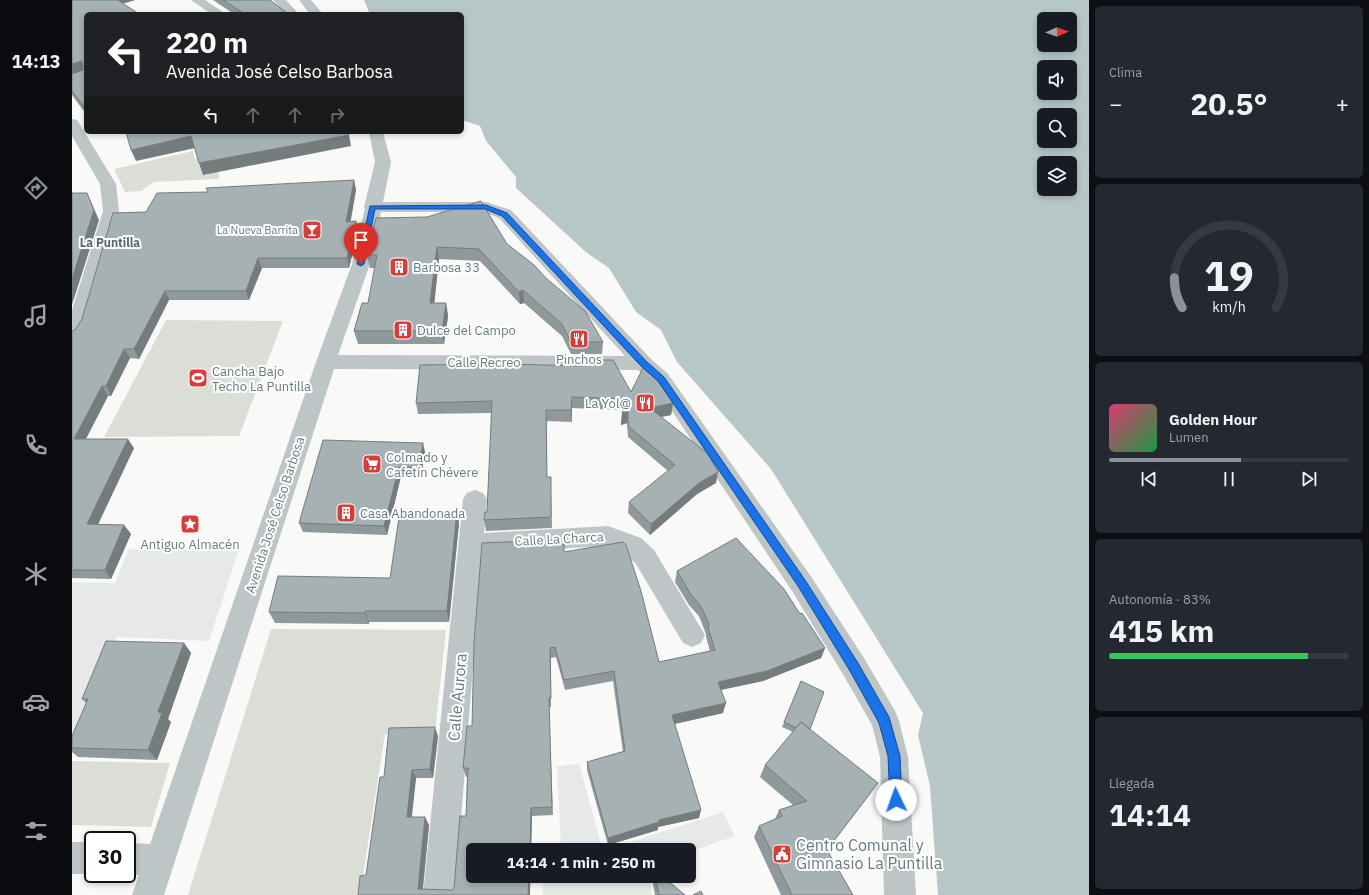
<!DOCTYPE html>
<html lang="es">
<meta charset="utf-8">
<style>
:root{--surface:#171b24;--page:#242831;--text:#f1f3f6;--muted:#9ea1a6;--line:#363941;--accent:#8c9099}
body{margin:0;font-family:"IBM Plex Sans",sans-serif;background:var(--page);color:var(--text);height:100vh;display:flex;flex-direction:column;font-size:15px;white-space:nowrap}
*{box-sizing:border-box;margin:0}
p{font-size:13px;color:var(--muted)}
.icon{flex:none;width:22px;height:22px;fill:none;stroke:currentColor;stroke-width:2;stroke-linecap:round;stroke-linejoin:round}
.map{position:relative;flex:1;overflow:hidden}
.details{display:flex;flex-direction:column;gap:6px;padding:6px;background:#0d0f14;width:280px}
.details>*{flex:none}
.hud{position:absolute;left:12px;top:12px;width:380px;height:122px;border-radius:6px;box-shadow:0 2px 6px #0003;background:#202124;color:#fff;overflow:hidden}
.needle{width:26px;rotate:88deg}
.tools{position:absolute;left:965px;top:12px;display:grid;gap:8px}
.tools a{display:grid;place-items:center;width:40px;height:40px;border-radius:6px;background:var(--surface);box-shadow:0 2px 6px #0003;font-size:20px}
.speed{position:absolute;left:12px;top:831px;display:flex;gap:8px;font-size:20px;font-weight:700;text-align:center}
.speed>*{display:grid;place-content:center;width:52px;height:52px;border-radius:50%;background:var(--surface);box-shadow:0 2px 6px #0003;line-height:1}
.speed .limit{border:2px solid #111;border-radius:6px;background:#fff;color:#111}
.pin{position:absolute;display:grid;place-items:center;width:34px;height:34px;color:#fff;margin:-41px -17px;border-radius:50% 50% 50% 0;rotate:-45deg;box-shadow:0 0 4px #0007}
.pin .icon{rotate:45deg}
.me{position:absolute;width:44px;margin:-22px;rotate:357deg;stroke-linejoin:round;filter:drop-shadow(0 0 3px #0008)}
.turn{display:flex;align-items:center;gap:14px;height:84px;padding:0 16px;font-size:18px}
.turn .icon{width:52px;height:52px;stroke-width:2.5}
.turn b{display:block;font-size:28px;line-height:34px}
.lanes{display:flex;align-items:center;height:38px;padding:0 16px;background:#0003;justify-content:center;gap:20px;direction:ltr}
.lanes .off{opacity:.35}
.big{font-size:30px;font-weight:700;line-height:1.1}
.details .widget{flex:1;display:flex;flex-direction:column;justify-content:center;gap:6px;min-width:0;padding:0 14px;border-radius:6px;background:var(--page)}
.details .dial{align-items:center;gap:0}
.dial svg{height:104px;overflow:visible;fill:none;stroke:var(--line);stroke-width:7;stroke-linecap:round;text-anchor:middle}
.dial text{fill:var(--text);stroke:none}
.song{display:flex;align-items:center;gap:12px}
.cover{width:48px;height:48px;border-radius:6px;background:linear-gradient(135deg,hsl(340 70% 55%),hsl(140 70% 35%))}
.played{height:4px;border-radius:2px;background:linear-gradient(90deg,var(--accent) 55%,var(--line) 55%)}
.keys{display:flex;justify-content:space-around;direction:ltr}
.heat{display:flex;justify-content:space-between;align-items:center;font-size:22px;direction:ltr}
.charge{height:6px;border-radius:3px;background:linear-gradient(90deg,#34c759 83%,var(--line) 0)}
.trip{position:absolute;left:394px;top:843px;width:230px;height:40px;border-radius:6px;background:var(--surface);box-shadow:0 2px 6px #0003;font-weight:700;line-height:40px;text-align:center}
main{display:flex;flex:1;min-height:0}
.dock{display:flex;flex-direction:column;width:72px;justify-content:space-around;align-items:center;background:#090b0e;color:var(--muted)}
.dock .icon{width:28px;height:28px}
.dock .on{color:var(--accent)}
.dock b{font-size:18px;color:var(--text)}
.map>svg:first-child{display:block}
</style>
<main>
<nav class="dock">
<b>14:13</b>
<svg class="icon on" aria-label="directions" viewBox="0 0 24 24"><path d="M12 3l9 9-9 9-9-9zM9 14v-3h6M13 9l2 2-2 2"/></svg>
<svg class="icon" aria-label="music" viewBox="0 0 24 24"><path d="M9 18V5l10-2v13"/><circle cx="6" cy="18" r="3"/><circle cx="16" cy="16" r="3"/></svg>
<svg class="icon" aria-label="phone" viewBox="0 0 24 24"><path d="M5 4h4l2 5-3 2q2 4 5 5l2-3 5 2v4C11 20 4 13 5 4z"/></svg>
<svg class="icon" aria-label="climate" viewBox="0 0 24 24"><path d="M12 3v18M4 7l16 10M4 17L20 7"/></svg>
<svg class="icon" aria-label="car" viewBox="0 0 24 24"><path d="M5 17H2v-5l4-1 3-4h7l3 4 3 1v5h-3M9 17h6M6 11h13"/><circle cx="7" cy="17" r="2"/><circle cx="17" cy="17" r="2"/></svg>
<svg class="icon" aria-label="filters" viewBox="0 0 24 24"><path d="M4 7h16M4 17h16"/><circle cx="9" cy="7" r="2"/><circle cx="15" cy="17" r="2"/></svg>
</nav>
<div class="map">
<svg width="1017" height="895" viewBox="0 0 1017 895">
<rect width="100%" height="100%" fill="#f9f9f8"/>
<path fill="#e7e9e8" d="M 168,546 L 137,641 L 45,637 L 0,745 L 0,582 L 43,583 L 57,549 Z
M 507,764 L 531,850 L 489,850 L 485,766 Z
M 651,812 L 663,836 L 617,852 L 617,850 L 534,850 Z
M 470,876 L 582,876 L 578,882 L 580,895 L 471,895 Z"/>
<path fill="#dbded7" d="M 121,151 L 123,159 L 140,156 L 147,175 L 147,179 L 82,182 L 69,191 L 53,192 L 42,169 Z
M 94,320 L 211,321 L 167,436 L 32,437 Z
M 199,629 L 374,630 L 363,732 L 313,734 L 288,895 L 116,895 Z
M 0,761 L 98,763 L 79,827 L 0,825 Z"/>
<path fill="#b7c6c7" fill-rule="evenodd" d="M 292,0 L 1017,0 L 1017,895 L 866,895 L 858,786 L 846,735 L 851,713 L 699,469 L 605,362 L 589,330 L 564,312 L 537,268 L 515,253 L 444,188 L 444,177 L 414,141 L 408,126 L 390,120 L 390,14 L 298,14 ZM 972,19 L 998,19 L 998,45 L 972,45 ZM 972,67 L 998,67 L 998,93 L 972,93 ZM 972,115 L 998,115 L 998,141 L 972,141 ZM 972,163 L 998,163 L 998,189 L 972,189 Z"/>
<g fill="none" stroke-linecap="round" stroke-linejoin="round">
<path fill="#bec5c6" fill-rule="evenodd" d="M 119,0 L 133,0 L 154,14 L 139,14 Z
M 201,0 L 214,0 L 227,14 L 214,14 Z
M 227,0 L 239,0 L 251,14 L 238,14 Z
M 0,119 L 5,120 L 7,123 L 44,184 L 47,211 L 14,328 L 7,339 L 0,341 L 0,310 L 31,211 L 28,184 L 0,136 Z
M 297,132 L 311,132 L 319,162 L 311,202 L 414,202 L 439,210 L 578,358 L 596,374 L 738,575 L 792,658 L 823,711 L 827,721 L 836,757 L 844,895 L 812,895 L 808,757 L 800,725 L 772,676 L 720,591 L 582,384 L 566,370 L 262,369 L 92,895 L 60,895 L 67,875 L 54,874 L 55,874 L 55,843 L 78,844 L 244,362 L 280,264 L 293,208 L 292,207 L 303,162 ZM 309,212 L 412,212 L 427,218 L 553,356 L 266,355 L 298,264 Z
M 403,490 L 411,493 L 415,499 L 412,533 L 536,526 L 569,538 L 582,550 L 633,635 L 629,643 L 620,647 L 611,643 L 564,564 L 551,552 L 535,546 L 410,553 L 383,895 L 351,895 L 391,499 L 395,493 Z
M 0,842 L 21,842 L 21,874 L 0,874 Z"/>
</g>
<path fill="#8f989b" d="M 0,0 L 63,0 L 14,14 L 14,114 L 0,95 Z
M 141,0 L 198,0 L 216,14 L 162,14 Z
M 282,180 L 284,190 L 278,221 L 284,221 L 286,231 L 277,268 L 190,268 L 177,300 L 97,300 L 67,359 L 58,358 L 39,396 L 36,396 L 14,439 L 62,448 L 26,524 L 52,525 L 59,534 L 39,579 L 0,578 L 0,331 L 3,330 L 10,319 L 74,212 L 136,192 Z
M 304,218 L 435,244 L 531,342 L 530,354 L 499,354 L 490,336 L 452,303 L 448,304 L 408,261 L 367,259 L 362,303 L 374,303 L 376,316 L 372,344 L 286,344 L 282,331 L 296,303 L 303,268 L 298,268 L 295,255 Z
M 508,360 L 559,392 L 601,403 L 599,415 L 589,417 L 644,483 L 625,494 L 578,535 L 556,513 L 557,502 L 596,471 L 556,437 L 555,423 L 549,425 L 550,413 L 551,410 L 500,408 L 500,422 L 475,421 L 475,477 L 479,488 L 480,528 L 414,531 L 412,520 L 415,512 L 420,413 L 346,414 L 344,403 L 508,366 Z
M 353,452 L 349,476 L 329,476 L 315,535 L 231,532 L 227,523 Z
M 385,511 L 387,523 L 377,622 L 297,622 L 297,624 L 203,623 L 197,612 L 318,578 Z
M 480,545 L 492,552 L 587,662 L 638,651 L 634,637 L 634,634 L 627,616 L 617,605 L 603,582 L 605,571 L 728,614 L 753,648 L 749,658 L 691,681 L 649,690 L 651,713 L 602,724 L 627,818 L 586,827 L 586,830 L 536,845 L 515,770 L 515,762 L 551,752 L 541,681 L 493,690 L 484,657 L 479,658 L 479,707 L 477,707 L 481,815 L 460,816 L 458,895 L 286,895 L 294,875 L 312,777 L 366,736 L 361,778 L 344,778 L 339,817 L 357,825 L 351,889 L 380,890 L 382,888 L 394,816 L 395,777 L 394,777 L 391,768 L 400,726 Z
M 112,643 L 119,653 L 96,719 L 99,722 L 85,760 L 6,757 L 0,752 L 0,736 L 14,703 L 10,699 Z
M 729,681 L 738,729 L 798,794 L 755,850 L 781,895 L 709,895 L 682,837 L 687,826 L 703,819 L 707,810 L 721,805 L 688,777 L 693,765 L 721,732 L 710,727 Z
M 580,876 L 590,876 L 613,895 L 583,895 L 580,879 Z"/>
<path fill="#747c7e" d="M 41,0 L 63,0 L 43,6 Z
M 10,61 L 14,70 L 0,76 L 0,64 Z
M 277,135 L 279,146 L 131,175 L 127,163 Z
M 119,136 L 123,148 L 64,161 L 59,150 Z
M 282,180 L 284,190 L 277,231 L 274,222 Z
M 15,193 L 27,220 L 0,305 L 0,279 Z
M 284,221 L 286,231 L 277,268 L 275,258 Z
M 365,247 L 367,259 L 361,316 L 358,303 Z
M 186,258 L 190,268 L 177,300 L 174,291 Z
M 451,290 L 452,303 L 448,304 L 447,292 Z
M 93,291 L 97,300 L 67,359 L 62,349 Z
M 374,303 L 376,316 L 372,344 L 370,331 Z
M 52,349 L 58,358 L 39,396 L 34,386 Z
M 30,386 L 36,396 L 9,448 L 2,439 Z
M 500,397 L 500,422 L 499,410 Z
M 601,403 L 599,415 L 577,419 L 578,408 Z
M 556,412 L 555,423 L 549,425 L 550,413 Z
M 56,439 L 62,448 L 22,533 L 15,524 Z
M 351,443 L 353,452 L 349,476 L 347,467 Z
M 327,467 L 329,476 L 315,535 L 312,526 Z
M 646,472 L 644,483 L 625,494 L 578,535 L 579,524 L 627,483 Z
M 385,511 L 387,523 L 377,622 L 375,611 Z
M 52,525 L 59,534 L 39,579 L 33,570 Z
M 293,611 L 297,622 L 297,624 L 293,613 Z
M 112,643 L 119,653 L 96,719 L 99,722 L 85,760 L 76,750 L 86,712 Z
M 478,648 L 479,658 L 479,707 L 479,698 Z
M 753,648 L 749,658 L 691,681 L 643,691 L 646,682 Z
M 654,703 L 651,713 L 598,725 L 600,715 Z
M 363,727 L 366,736 L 361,778 L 358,769 Z
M 340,770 L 344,778 L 339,825 L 335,817 Z
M 459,808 L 460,816 L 459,850 L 458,850 Z
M 629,810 L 627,818 L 586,827 L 586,830 L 536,845 L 536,838 L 587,820 Z
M 353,817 L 357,825 L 350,895 L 346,889 Z
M 457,876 L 458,876 L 458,895 L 456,895 Z"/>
<path fill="#a6b1b4" stroke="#747c7e" d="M 0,0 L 46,0 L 67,14 L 14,14 L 14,109 L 0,91 L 0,74 L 11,70 L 10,61 L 0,64 Z
M 151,0 L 198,0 L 216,14 L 173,14 Z
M 54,132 L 275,132 L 277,135 L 127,163 L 119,136 L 59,150 Z
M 282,180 L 274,222 L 284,221 L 275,258 L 186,258 L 174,291 L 93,291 L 62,349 L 52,349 L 34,386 L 30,386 L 2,439 L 56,439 L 15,524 L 52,525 L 33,570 L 0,570 L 0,331 L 3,330 L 10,319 L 41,213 L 74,212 L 85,193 L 136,192 L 134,188 Z
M 0,193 L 15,193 L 22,210 L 0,279 Z
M 409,201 L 435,244 L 461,264 L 475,279 L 513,311 L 531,342 L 499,342 L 490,324 L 451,290 L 447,292 L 407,249 L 365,247 L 358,303 L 374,303 L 370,331 L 282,331 L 290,303 L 296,303 L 305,255 L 295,255 L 304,218 L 355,217 Z
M 508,360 L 541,360 L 559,392 L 571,368 L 586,381 L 601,403 L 578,408 L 636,454 L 646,472 L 627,483 L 579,524 L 557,502 L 603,465 L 556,426 L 556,412 L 550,413 L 556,399 L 500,397 L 499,410 L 474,410 L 475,477 L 479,477 L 479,517 L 412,520 L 413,512 L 415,512 L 420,401 L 344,403 L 348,365 L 435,364 L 511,366 Z
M 251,440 L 351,443 L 347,467 L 327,467 L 312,526 L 227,523 Z
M 328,511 L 385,511 L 375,611 L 293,611 L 293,613 L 197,612 L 206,576 L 318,578 Z
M 664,538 L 712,589 L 728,614 L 730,613 L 753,648 L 695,671 L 646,682 L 654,703 L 600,715 L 629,810 L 587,820 L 587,822 L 536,838 L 515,762 L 553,751 L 542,671 L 492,680 L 483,647 L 478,648 L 479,698 L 477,698 L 480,807 L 459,808 L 458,850 L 401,850 L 401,876 L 457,876 L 456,895 L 286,895 L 288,876 L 294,875 L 308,777 L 312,777 L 317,728 L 363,727 L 358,769 L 340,770 L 335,817 L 353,817 L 346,889 L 380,890 L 382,888 L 388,816 L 394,816 L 396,768 L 391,768 L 395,726 L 400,726 L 402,643 L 410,543 L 480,540 L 480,545 L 492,544 L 492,552 L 551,542 L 554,545 L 569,591 L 587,662 L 643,650 L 636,627 L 637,624 L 629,606 L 619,595 L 605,571 Z
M 34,641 L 112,643 L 86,712 L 90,713 L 76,750 L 0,748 L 0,736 L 16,699 L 10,699 Z
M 729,681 L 752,692 L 738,729 L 729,722 L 724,728 L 712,722 Z
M 729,722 L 806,783 L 755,850 L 781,895 L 720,895 L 687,826 L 710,816 L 707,810 L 735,801 L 693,765 Z
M 583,876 L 590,876 L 613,895 L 587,895 Z
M 629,891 L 631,895 L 621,895 Z"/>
<path fill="#1a73e8" stroke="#114b97" d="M 414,205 L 435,213 L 574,361 L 592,377 L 733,580 L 786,663 L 817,717 L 828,756 L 830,800 L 828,804 L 824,806 L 820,804 L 818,800 L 816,756 L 807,723 L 778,671 L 726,586 L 586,381 L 568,365 L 430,216 L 413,209 L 303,209 L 292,264 L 289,266 L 285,264 L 298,206 Z"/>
<defs>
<symbol id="bar-square" viewBox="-11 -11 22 22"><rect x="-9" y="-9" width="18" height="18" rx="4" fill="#d63e3b" stroke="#fff"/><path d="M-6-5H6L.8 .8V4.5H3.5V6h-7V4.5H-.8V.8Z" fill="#fff"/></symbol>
<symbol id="building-square" viewBox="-11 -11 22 22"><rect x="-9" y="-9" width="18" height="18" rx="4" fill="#d63e3b" stroke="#fff"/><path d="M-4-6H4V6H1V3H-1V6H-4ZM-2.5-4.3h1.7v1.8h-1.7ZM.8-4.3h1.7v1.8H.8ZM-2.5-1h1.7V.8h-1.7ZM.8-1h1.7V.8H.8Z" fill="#fff"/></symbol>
<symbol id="restaurant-square" viewBox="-11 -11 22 22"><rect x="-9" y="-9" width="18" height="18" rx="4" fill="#d63e3b" stroke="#fff"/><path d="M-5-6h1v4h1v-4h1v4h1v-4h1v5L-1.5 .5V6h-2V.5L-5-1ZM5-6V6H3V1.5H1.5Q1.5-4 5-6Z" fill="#fff"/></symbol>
<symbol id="stadium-square" viewBox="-11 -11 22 22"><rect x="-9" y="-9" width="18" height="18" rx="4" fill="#d63e3b" stroke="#fff"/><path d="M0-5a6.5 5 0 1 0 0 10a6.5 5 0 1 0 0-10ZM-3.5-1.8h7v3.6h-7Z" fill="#fff"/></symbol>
<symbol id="supermarket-square" viewBox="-11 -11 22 22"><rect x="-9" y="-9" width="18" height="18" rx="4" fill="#d63e3b" stroke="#fff"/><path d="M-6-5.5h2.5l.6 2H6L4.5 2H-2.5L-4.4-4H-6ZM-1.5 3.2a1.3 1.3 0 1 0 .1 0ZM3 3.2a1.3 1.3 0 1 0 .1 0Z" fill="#fff"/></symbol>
<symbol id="sight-square" viewBox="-11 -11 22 22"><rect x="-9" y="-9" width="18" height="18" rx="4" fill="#d63e3b" stroke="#fff"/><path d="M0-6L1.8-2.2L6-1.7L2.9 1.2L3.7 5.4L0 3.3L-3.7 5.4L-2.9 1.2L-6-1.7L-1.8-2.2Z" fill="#fff"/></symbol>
<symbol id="civic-square" viewBox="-11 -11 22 22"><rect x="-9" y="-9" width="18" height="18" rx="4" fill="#d63e3b" stroke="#fff"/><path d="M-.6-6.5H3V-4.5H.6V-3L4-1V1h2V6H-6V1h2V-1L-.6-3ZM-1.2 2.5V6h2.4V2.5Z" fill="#fff"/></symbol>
</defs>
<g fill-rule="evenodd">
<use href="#bar-square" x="229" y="219" width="22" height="22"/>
<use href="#building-square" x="316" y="256" width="22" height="22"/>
<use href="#building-square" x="320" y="319" width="22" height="22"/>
<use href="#restaurant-square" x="496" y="328" width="22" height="22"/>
<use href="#stadium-square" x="115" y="367" width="22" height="22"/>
<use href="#restaurant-square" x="562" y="392" width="22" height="22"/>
<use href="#supermarket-square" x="289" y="453" width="22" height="22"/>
<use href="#building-square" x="263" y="502" width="22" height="22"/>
<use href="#sight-square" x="107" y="513" width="22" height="22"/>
<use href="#civic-square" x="699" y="843" width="22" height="22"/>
</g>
<g text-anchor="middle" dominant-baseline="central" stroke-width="4" stroke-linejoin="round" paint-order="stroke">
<g font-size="11" fill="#667a80" stroke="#fff" text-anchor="end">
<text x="226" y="230">La Nueva Barrita</text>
</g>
<g font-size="12" font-weight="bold" fill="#58676c" stroke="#fff">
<text x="38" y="242">La Puntilla</text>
</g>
<g font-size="13" fill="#667a80" stroke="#fff" text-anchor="start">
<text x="341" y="267">Barbosa 33</text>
<text x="345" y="330">Dulce del Campo</text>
<text x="507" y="359" text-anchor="middle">Pinchos</text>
<text x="140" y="371">Cancha Bajo<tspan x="140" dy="15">Techo La Puntilla</tspan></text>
<text x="559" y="403" text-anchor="end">La Yol@</text>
<text x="314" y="457">Colmado y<tspan x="314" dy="15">Cafetín Chévere</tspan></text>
<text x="288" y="513">Casa Abandonada</text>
<text x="118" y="544" text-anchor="middle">Antiguo Almacén</text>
</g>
<g font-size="13" fill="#667a80" stroke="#fff">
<text x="412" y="362">Calle Recreo</text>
<text transform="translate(203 515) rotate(-72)">Avenida José Celso Barbosa</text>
<text transform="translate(487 539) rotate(-3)">Calle La Charca</text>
</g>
<g font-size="16" fill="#667a80" stroke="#fff">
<text transform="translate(385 697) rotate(-85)">Calle Aurora</text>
</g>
<g font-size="16" fill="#667a80" stroke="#fff" text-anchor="start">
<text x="724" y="845">Centro Comunal y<tspan x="724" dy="18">Gimnasio La Puntilla</tspan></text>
</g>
</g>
</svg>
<div class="tools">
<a><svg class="needle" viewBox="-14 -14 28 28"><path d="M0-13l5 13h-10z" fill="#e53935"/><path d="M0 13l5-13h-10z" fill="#9ea1a6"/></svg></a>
<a><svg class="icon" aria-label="sound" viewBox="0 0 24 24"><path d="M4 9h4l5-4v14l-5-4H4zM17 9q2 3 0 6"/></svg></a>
<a><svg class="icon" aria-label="search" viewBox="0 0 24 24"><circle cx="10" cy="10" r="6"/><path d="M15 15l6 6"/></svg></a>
<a><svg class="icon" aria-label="layers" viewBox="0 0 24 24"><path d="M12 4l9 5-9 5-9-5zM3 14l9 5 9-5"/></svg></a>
</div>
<div class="speed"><div class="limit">30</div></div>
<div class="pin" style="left:289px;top:264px;background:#d93025"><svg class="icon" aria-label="arrive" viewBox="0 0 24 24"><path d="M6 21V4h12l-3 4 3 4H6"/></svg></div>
<svg class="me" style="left:824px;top:800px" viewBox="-20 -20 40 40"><circle r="19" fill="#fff"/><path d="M0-13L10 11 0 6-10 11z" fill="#1a73e8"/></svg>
<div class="trip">14:14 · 1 min · 250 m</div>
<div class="hud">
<div class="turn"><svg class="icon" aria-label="left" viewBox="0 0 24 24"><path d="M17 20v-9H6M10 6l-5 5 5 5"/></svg><div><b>220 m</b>Avenida José Celso Barbosa</div></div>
<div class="lanes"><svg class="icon" aria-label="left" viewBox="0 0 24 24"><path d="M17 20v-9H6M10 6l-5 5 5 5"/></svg><svg class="icon off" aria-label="ahead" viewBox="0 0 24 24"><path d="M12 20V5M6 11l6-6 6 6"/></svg><svg class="icon off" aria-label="ahead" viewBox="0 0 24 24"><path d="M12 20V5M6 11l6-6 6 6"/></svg><svg class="icon off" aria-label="right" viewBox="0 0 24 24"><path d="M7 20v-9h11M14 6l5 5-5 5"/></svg></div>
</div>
</div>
<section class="details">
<div class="widget"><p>Clima</p>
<div class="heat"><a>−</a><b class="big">20.5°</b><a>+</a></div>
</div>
<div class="widget dial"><svg viewBox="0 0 100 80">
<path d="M14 69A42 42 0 1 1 86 69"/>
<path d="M14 69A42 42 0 0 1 8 46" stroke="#8c9099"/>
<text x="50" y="56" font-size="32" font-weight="700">19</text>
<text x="50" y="72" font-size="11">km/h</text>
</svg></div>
<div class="widget">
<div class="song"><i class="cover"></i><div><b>Golden Hour</b><p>Lumen</p></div></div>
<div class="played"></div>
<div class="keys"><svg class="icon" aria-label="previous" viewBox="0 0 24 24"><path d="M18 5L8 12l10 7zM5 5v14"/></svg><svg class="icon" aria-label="pause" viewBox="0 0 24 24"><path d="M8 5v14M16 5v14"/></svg><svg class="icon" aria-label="next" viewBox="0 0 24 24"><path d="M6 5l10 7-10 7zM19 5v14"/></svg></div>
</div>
<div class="widget"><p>Autonomía · 83%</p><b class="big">415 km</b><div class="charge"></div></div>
<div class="widget"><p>Llegada</p><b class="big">14:14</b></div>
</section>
</main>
